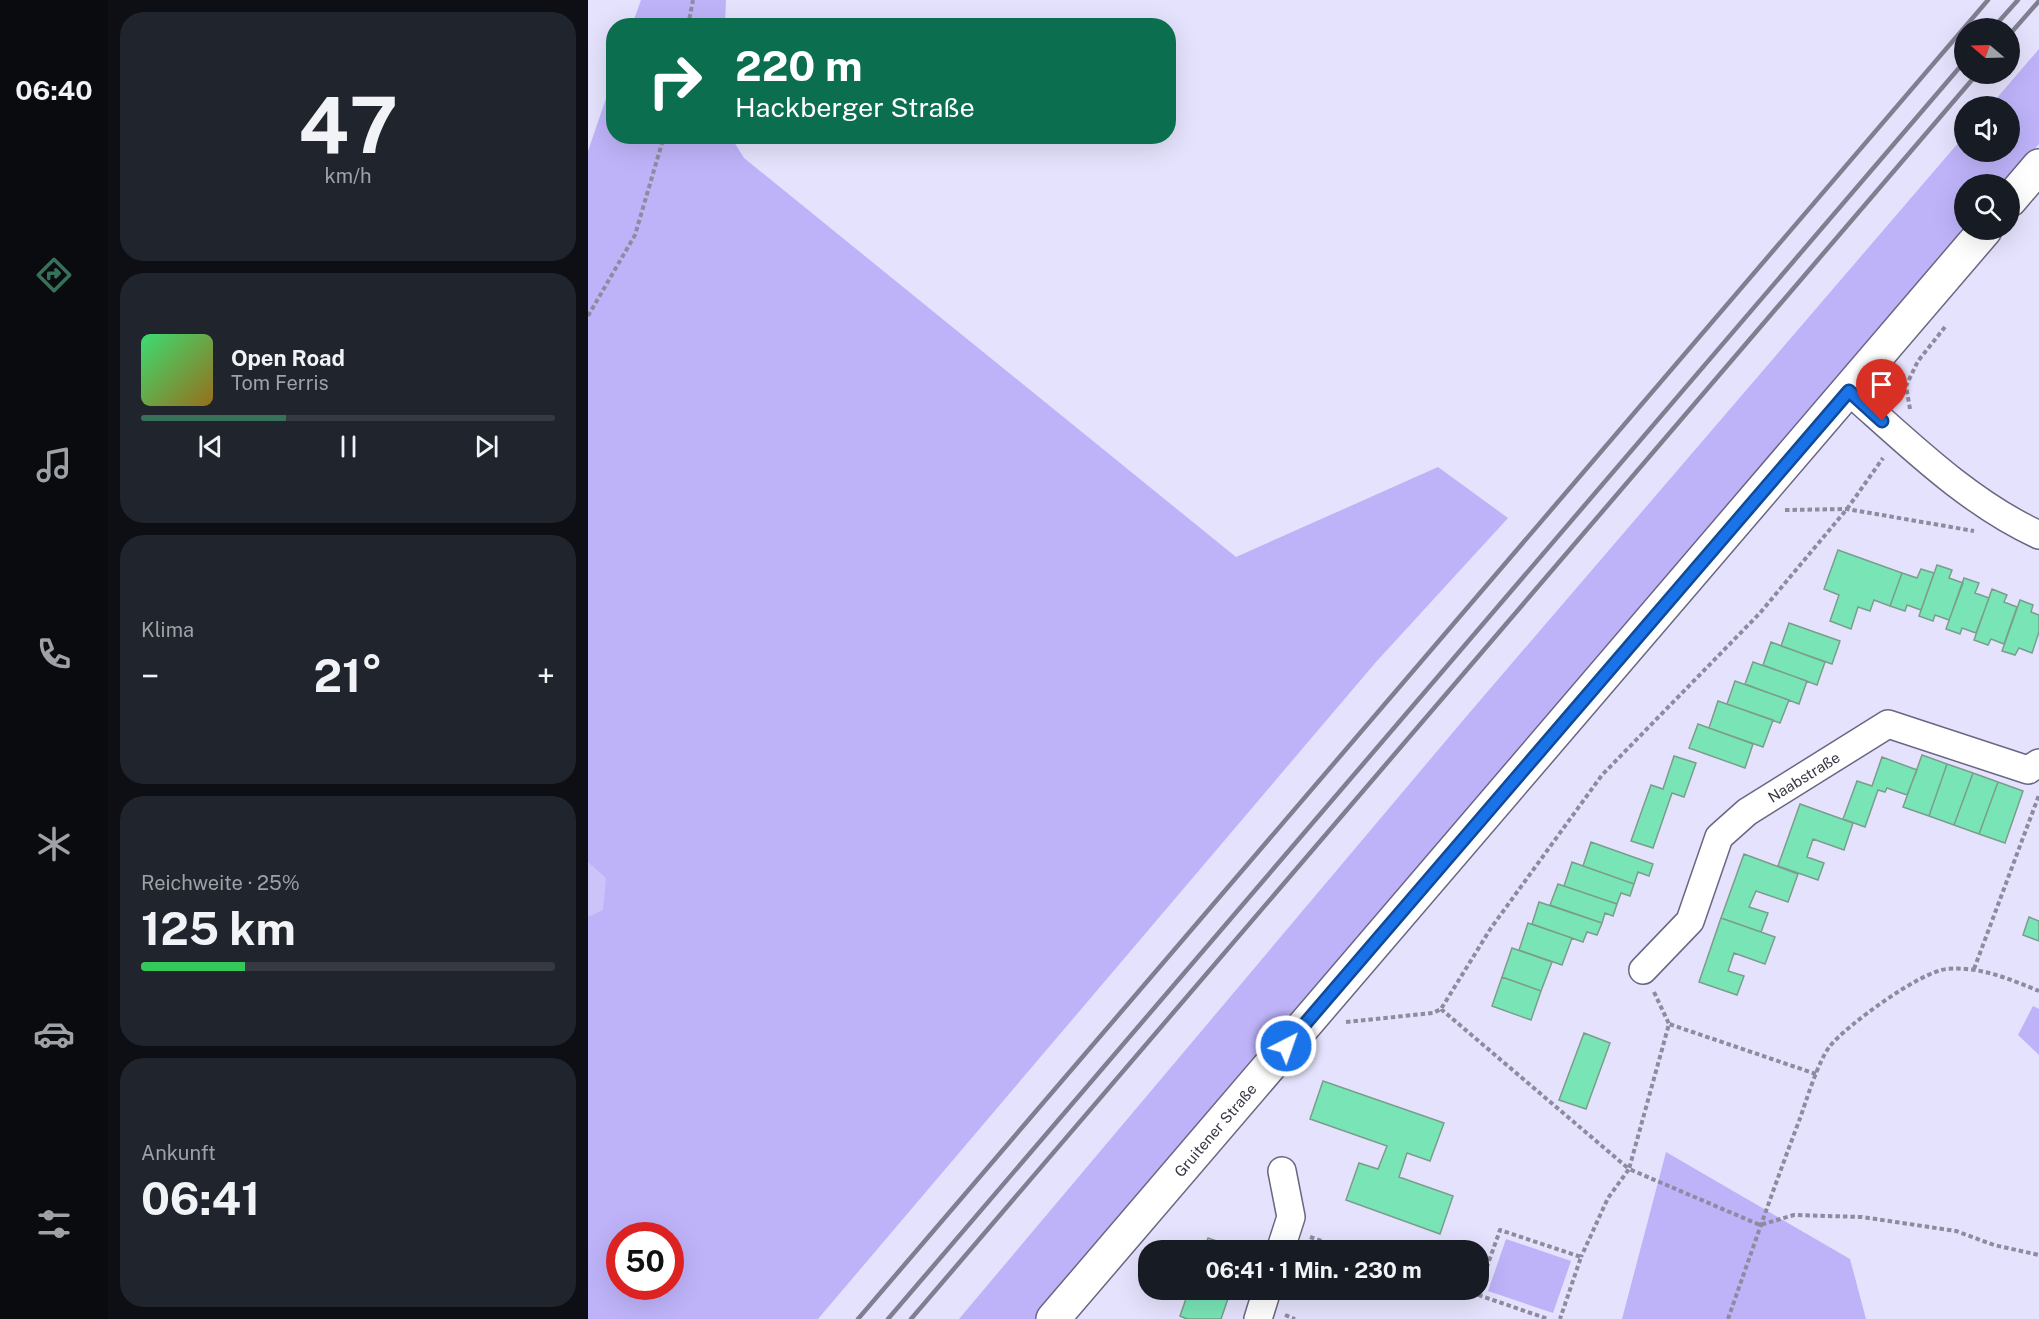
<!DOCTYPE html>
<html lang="de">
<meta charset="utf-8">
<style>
:root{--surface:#171b24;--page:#20242c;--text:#f1f3f6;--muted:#9ea1a6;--line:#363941;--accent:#387159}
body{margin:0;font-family:"Public Sans",sans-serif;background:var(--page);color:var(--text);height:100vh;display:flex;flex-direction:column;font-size:22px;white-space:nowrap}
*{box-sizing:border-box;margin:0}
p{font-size:20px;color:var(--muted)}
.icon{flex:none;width:33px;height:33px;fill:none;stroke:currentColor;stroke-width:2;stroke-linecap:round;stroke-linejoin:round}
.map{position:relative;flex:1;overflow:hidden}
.drawer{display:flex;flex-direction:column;gap:12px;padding:12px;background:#0d0f14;width:480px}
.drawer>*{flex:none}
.guide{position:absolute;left:18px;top:18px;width:570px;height:126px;border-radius:24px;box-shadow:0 6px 24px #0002;background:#0b6e4f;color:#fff;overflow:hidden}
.needle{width:39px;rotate:289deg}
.tools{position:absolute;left:1366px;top:18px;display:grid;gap:12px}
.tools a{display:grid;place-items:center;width:66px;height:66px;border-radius:50%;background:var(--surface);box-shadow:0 6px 24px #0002;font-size:30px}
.speed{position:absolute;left:18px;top:1222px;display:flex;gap:12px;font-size:30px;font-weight:700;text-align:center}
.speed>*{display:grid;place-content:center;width:78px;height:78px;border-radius:50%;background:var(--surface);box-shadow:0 6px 24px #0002;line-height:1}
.speed .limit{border:9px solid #d22;background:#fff;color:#111}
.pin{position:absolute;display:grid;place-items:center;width:51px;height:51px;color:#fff;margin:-62px -26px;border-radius:50% 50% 50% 0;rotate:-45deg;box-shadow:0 0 6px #0007}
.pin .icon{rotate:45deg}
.me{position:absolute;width:66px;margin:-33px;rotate:41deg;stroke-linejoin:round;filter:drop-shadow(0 0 4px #0008)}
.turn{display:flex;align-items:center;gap:21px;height:126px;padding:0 30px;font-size:27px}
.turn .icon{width:78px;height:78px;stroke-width:2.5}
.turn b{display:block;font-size:42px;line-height:51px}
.big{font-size:45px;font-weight:700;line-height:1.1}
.drawer .tile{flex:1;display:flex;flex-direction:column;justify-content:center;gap:9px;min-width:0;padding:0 21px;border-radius:24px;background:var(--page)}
.drawer .dial{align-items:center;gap:0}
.dial b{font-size:78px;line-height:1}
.song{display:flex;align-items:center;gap:18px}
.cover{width:72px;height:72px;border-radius:9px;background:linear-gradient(135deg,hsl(140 70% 55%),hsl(40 70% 35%))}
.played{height:6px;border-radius:3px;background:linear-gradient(90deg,var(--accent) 35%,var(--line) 35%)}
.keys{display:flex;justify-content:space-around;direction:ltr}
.heat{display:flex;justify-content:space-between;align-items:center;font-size:33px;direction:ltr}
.charge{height:9px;border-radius:4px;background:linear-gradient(90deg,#34c759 25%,var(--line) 0)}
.trip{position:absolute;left:550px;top:1240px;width:351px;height:60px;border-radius:24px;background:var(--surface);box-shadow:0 6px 24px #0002;font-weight:700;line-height:60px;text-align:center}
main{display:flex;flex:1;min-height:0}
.tabs{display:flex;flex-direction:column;width:108px;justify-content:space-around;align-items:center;background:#090b0e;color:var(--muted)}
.tabs .icon{width:42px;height:42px}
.tabs .active{color:var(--accent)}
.tabs b{font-size:27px;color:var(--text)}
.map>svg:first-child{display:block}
</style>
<main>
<nav class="tabs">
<b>06:40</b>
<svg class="icon active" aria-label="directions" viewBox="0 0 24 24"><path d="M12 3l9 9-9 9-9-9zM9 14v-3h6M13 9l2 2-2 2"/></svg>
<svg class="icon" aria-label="music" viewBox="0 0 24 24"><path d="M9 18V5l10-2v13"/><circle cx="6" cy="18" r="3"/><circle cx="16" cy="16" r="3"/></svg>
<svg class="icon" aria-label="phone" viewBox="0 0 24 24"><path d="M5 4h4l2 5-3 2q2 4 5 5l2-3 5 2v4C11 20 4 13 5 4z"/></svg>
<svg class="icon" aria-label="climate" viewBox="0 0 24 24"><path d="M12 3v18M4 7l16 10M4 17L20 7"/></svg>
<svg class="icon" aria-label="car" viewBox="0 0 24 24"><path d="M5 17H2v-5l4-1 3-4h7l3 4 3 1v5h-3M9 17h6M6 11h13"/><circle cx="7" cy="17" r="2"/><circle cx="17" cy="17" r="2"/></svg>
<svg class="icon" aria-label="filters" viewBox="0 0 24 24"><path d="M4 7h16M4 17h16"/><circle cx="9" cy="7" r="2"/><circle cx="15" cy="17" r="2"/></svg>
</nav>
<section class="drawer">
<div class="tile dial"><b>47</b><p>km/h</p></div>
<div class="tile">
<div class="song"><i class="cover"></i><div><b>Open Road</b><p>Tom Ferris</p></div></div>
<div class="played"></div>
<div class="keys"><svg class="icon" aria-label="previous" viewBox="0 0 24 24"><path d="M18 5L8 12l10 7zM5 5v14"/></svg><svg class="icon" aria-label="pause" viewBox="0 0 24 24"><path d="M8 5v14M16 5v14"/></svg><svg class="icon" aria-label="next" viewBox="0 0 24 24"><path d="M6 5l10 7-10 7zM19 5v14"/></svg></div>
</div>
<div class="tile"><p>Klima</p>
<div class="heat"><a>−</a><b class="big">21°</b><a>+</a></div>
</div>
<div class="tile"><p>Reichweite · 25%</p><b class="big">125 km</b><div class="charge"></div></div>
<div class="tile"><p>Ankunft</p><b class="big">06:41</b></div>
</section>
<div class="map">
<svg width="1451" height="1319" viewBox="0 0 1451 1319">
<rect width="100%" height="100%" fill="#e5e2fd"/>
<path fill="#beb3f9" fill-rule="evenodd" d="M 53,0 L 138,0 L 137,25 L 44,25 Z
M 1451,49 L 1451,144 L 1416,184 L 1377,184 L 1377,230 L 736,977 L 447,1319 L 371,1319 L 877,718 L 1377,135 L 1377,152 L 1422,152 L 1422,106 L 1402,106 Z
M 25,78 L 26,136 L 143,137 L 156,158 L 648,557 L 850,467 L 920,518 L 788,662 L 230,1319 L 0,1319 L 0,151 ZM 32,1236 L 82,1236 L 82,1287 L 32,1287 Z
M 1445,1006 L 1451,1009 L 1451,1055 L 1430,1035 Z
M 1078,1152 L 1262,1259 L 1278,1319 L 1034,1319 Z
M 918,1239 L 983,1261 L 965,1313 L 900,1291 Z"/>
<path fill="#ccc4f8" d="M 0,862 L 18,878 L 15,910 L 2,916 L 0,916 Z"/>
<path fill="#79e5b7" stroke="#7a9d8c" stroke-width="1.5" d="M 1250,550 L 1314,573 L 1302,606 L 1286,600 L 1282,611 L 1270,607 L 1263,629 L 1242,621 L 1251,595 L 1236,589 Z
M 1349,565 L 1364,570 L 1361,578 L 1375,583 L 1361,620 L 1347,615 L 1345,621 L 1331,616 Z
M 1333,569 L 1346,573 L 1333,610 L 1319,605 L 1317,611 L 1302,606 L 1314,573 L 1329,578 Z
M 1376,578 L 1391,583 L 1387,593 L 1401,598 L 1388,633 L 1374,628 L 1372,634 L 1358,629 Z
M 1404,589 L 1419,595 L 1416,602 L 1429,607 L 1416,644 L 1403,639 L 1400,645 L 1386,640 Z
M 1432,600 L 1445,605 L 1443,612 L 1451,615 L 1451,632 L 1444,653 L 1431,648 L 1427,655 L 1414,651 Z
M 1201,623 L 1252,641 L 1244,664 L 1193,646 Z
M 1183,642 L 1237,662 L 1229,685 L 1175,665 Z
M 1165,662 L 1219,681 L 1211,704 L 1157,684 Z
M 1147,681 L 1201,700 L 1192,723 L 1139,704 Z
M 1130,701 L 1185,720 L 1175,747 L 1121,728 Z
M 1110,724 L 1165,744 L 1157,768 L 1101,748 Z
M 1334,755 L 1359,764 L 1341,816 L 1315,807 Z
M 1086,756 L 1108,763 L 1096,797 L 1084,793 L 1065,848 L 1043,841 L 1063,785 L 1075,789 Z
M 1294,757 L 1329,770 L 1319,795 L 1299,788 L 1297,792 L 1290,790 L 1277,827 L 1255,819 L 1269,781 L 1284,786 Z
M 1359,764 L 1385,773 L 1366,825 L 1341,816 Z
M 1385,773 L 1410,782 L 1391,834 L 1366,825 Z
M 1410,782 L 1435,791 L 1417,843 L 1391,834 Z
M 1212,804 L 1265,823 L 1256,850 L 1225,839 L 1219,857 L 1236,863 L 1230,880 L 1190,866 Z
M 1003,842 L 1065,864 L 1061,876 L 1050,872 L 1046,884 L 995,866 Z
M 1156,854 L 1210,874 L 1200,902 L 1168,891 L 1161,907 L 1180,913 L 1173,932 L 1133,918 Z
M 984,862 L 1046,884 L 1042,896 L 1033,893 L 1029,904 L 976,886 Z
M 970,884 L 1029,904 L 1025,916 L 1017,913 L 1014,923 L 962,905 Z
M 951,902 L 1014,923 L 1009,935 L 999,932 L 995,942 L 944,924 Z
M 1441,917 L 1451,921 L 1451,941 L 1435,935 Z
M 1133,918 L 1187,937 L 1177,964 L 1146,953 L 1140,971 L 1156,976 L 1149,995 L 1111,982 Z
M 940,923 L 984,938 L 974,965 L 931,950 Z
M 924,948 L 964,962 L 953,991 L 914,977 Z
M 914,977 L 953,991 L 943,1020 L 904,1006 Z
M 996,1033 L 1022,1043 L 998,1109 L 971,1100 Z
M 735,1081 L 856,1123 L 842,1161 L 819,1153 L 811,1177 L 865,1196 L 852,1234 L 758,1200 L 771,1163 L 790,1169 L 799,1146 L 722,1119 Z
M 620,1238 L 657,1251 L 615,1251 Z
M 601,1290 L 643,1290 L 633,1319 L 599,1319 L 592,1316 Z"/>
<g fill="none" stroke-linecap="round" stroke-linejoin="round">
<defs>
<g id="street">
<path d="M 1261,391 C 1320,443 1379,502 1451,535"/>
<path id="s1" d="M 1055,970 L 1102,921 L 1131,837 L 1159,812 L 1300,724 L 1440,770 L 1451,763"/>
<path d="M 692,1251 L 703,1217 L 694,1171"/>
<path d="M 670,1319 L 679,1290"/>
</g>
<g id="secondary">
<path d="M 1422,200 L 1451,166"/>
<path id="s2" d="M 465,1319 L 1397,230"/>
</g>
</defs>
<use href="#street" stroke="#6a6683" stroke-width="30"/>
<use href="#secondary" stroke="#6a6683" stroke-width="36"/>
<path stroke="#8e8b9f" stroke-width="4" stroke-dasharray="4.5 3" stroke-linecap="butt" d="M 100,26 L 105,0
M 0,316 L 47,235 L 76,136
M 1322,409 L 1318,386 L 1330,361 L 1357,327
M 1197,510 L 1259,509 L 1386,531
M 1386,969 L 1451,795
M 1066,992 L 1081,1024
M 853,1009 L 1041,1169 L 1020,1198 L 993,1257
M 758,1022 L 845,1013 L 853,1009 L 903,928 L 1014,775 L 1172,613 L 1259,509 L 1295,458
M 1228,1074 L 1081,1024 L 1041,1169 L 1172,1225 L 1206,1215 L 1274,1217 L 1368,1231 L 1406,1245 L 1451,1255
M 722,1237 L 763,1251
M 891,1289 L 912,1230 L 993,1257 L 972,1319
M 876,1290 L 960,1319
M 697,1315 L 707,1319
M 1140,1319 C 1163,1253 1186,1187 1211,1121 C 1218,1102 1230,1061 1242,1046 C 1259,1025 1333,971 1359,969 C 1392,966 1421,979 1451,991"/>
<use href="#street" stroke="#fff" stroke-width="27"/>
<use href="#secondary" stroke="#fff" stroke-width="33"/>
<path stroke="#807e90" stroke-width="4.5" d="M 1405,28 L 1430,0
M 1422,34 L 1451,1
M 270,1319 L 1400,0
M 300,1319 L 1377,61
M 323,1319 L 1389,74"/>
</g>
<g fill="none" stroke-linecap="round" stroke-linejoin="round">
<defs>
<path id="route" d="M 698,1046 L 1261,391 L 1294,421"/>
</defs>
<use href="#route" stroke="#114b97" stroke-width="15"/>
<use href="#route" stroke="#1a73e8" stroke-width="10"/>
</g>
<g text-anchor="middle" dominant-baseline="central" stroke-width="5" stroke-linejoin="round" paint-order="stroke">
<g font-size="15" fill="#393744" stroke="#fff">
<text stroke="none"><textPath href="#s1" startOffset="261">Naabstraße</textPath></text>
<text stroke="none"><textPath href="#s2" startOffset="249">Gruitener Straße</textPath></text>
</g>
</g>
</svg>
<div class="tools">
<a><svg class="needle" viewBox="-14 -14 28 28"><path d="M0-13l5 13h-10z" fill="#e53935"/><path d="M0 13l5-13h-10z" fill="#9ea1a6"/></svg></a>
<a><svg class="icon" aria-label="sound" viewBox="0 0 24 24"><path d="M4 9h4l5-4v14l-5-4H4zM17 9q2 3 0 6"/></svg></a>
<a><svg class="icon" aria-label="search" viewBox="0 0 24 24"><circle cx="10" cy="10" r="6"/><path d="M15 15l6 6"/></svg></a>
</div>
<div class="speed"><div class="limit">50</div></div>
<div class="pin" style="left:1294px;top:421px;background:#d93025"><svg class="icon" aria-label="arrive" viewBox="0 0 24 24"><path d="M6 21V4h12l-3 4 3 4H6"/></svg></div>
<svg class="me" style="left:698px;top:1046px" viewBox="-20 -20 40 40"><circle r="17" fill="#1a73e8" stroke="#fff" stroke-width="3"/><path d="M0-11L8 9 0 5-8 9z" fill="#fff"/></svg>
<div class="trip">06:41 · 1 Min. · 230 m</div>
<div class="guide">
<div class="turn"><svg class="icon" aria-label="right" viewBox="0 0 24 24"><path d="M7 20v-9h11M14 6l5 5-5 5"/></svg><div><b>220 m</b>Hackberger Straße</div></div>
</div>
</div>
</main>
